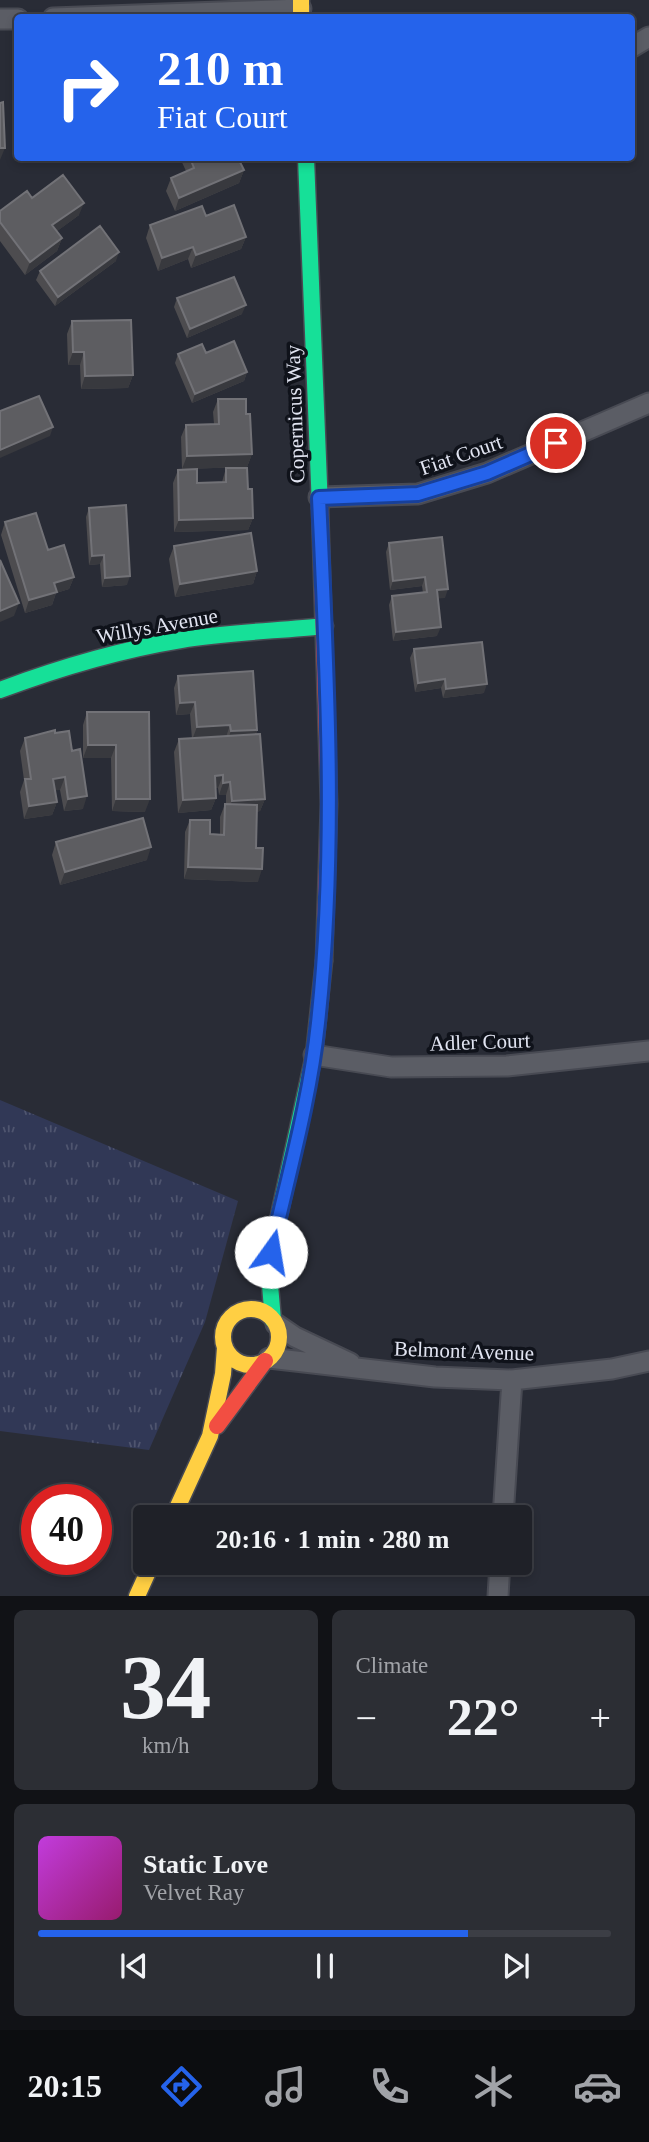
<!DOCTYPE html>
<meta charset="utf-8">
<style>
:root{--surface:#1f2128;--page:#2c2e34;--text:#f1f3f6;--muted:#a1a3a8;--line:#3c3e45;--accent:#2563eb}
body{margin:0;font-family:"Times New Roman",serif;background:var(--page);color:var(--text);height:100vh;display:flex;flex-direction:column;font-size:26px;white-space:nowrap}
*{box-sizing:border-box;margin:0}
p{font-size:23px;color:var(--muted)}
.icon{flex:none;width:38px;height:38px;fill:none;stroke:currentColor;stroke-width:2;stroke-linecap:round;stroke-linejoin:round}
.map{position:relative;height:1596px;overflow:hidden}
.details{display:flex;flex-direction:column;gap:14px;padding:14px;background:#111216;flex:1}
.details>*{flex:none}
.hud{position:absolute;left:14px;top:14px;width:621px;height:147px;border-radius:7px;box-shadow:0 4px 10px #0003,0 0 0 2px var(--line);background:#2563eb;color:#fff;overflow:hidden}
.speed{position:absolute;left:21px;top:1484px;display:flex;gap:14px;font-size:35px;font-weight:700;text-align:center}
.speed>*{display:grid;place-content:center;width:91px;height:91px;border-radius:50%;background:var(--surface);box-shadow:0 4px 10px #0003,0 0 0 2px var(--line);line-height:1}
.speed .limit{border:10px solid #d22;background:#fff;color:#111}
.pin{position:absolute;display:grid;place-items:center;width:60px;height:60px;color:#fff;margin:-30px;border:4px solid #fff;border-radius:50%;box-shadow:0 2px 7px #0007}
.me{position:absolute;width:77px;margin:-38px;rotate:13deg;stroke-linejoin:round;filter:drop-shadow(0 0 5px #0008)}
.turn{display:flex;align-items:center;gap:24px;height:147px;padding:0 28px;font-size:32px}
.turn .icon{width:91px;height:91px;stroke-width:2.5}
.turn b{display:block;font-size:49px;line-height:60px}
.big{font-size:52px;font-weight:800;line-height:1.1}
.details .widget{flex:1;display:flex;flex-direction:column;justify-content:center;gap:10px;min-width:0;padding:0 24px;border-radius:10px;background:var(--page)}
.details .dial{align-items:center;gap:0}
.dial b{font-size:91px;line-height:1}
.song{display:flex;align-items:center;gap:21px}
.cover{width:84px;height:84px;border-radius:10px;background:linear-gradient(135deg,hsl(290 70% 55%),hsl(320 70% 35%))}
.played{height:7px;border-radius:4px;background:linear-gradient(90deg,var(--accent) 75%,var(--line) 75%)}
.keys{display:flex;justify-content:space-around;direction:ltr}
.heat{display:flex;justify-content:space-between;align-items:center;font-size:38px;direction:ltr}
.details .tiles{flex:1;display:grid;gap:14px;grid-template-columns:1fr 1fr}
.widget:last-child{grid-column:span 2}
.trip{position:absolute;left:133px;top:1505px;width:399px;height:70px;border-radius:7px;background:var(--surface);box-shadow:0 4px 10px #0003,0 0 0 2px var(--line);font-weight:800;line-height:70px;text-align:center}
.dock{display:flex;height:112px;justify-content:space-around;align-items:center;background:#0c0d10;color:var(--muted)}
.dock .icon{width:49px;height:49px}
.dock .current{color:var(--accent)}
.dock b{font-size:32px;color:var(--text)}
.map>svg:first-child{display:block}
</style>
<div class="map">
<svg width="649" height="1596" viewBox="0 0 649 1596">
<defs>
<pattern id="park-tufts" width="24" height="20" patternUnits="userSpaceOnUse" patternTransform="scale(1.75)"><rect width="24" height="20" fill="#313856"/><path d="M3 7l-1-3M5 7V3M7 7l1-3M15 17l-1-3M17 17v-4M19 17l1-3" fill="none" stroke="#4f556f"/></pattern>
</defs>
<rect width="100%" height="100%" fill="#292c36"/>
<path fill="url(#park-tufts)" d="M 0,1100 L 238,1201 L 205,1322 L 149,1450 L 0,1431 Z"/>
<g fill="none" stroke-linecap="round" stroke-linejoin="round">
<defs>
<path id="street" d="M 53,18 L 301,9
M 0,19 L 18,19
M 632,47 L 649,37
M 319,497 L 418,494 L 487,473 L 649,403
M 314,1055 L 391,1067 L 507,1066 L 649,1051
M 276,1324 L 295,1337 L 350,1363
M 269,1358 L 435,1377 L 512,1380 L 612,1369 L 649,1361
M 503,1517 L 512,1380
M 498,1596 L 500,1563"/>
<path id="fast" d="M 306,158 L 320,508
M 0,690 C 59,668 119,650 181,640 C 229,632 277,631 325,626
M 273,1320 L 270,1285 L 271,1252 L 314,1055 L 324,961"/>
<path id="slow" d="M 301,0 L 301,18
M223 1337a28 28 0 1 1 56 0a28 28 0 1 1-56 0Z
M 173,1517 L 210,1436 L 223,1374 L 225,1347
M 137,1596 L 152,1563"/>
<path id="jam" d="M 320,508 L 329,804 L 324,961
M 217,1426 L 265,1361"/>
</defs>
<use href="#street" stroke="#484a53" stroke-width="23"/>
<use href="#fast" stroke="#484a53" stroke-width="19"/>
<use href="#slow" stroke="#484a53" stroke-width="19"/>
<use href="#jam" stroke="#484a53" stroke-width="19"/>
<use href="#street" stroke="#5b5d65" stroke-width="19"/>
<use href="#fast" stroke="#16e098" stroke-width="16"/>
<use href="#slow" stroke="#ffcf43" stroke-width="16"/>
<use href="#jam" stroke="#f24e42" stroke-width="16"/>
</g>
<path fill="#4d4c4f" d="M 180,158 L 238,158 L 244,170 L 239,183 L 175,211 L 166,191 L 171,178 L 186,171 Z
M 32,198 L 79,215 L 57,231 L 62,238 L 57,251 L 25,275 L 0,241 L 0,211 Z
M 206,216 L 246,237 L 241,249 L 191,268 L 188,259 L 158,271 L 146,238 L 150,225 Z
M 116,261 L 55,306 L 36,280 L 40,271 Z
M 177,298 L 242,314 L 187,338 L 174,307 Z
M 72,321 L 133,375 L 128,388 L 81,389 L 80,365 L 68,365 L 67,334 Z
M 206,353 L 247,372 L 244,381 L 192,403 L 175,363 L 178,354 Z
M 218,399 L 246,414 L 252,454 L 247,467 L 182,469 L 181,437 L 186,425 L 214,424 L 213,412 Z
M 226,468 L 248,489 L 253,518 L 248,530 L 174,532 L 173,483 L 178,470 L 197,483 L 222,482 Z
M 89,508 L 127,585 L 102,587 L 100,564 L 89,565 L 86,517 Z
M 5,522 L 48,550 L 74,577 L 69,589 L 56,593 L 52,605 L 25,613 L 1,535 Z
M 389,543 L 445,598 L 437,598 L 437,636 L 393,641 L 389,605 L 392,596 L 423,593 L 422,586 L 390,590 L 386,552 Z
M 174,546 L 257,571 L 253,584 L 175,597 L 169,559 Z
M 414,649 L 484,693 L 443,698 L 441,688 L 415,692 L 410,658 Z
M 178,676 L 257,730 L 256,734 L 265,799 L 260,811 L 256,812 L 256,848 L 258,882 L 184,879 L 185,832 L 190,820 L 210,834 L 220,834 L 220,817 L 225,804 L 226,804 L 226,795 L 219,795 L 218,788 L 215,788 L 216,798 L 211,810 L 178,813 L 174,752 L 179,739 L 192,739 L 190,714 L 176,715 L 174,688 Z
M 87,712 L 149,712 L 145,812 L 112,811 L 111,758 L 83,758 L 83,725 Z
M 55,733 L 72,751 L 83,809 L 64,811 L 60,790 L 55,790 L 57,802 L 52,815 L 24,819 L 20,792 L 24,780 L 20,751 L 25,738 Z
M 56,842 L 147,860 L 60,885 L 52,855 Z"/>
<path fill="#38393e" d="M 0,148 L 5,148 L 0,160 Z
M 244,170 L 239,183 L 175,211 L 179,198 Z
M 84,203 L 79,215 L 48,238 L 52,225 Z
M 246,237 L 241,249 L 191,268 L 196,255 Z
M 62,238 L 57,251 L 25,275 L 30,262 Z
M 193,247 L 188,259 L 158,271 L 162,258 Z
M 119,252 L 116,261 L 55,306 L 58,297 Z
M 246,305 L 242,314 L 187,338 L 190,329 Z
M 73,352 L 84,352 L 80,365 L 68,365 Z
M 247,372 L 244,381 L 192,403 L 195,394 Z
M 133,375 L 128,388 L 81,389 L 85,376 Z
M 53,427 L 50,436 L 0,458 L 0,450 Z
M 252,454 L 247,467 L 182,469 L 187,456 Z
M 253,518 L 248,530 L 174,532 L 179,520 Z
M 104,555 L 100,564 L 89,565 L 92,556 Z
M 257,571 L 253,584 L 175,597 L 180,584 Z
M 130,576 L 127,585 L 102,587 L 105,578 Z
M 74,577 L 69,589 L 56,593 L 52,605 L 25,613 L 29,600 L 54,583 Z
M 425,577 L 422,586 L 390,590 L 393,581 Z
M 448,589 L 445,598 L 433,599 L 437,590 Z
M 19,603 L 14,616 L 0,622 L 0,611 Z
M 441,627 L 437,636 L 393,641 L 396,632 Z
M 445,679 L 441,688 L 415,692 L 418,683 Z
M 487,684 L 484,693 L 443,698 L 446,689 Z
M 195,702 L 190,714 L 176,715 L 180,703 Z
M 230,725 L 226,737 L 192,740 L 197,727 Z
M 257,730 L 253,742 L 226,744 L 231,731 Z
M 88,745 L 116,745 L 111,758 L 83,758 Z
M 223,775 L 218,788 L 210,788 L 215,776 Z
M 65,777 L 60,790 L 49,791 L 53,779 Z
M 230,782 L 226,795 L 219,795 L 223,783 Z
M 87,796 L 83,809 L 64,811 L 68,799 Z
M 216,798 L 211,810 L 178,813 L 183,800 Z
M 116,799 L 150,799 L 145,812 L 112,811 Z
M 265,799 L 260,811 L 227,814 L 232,801 Z
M 57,802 L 52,815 L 24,819 L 29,806 Z
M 151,847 L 147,860 L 60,885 L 65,872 Z
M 188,867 L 262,869 L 258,882 L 184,879 Z"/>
<path fill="#5d5d61" stroke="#727277" stroke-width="2" d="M 3,102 L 5,148 L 0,148 L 0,103 Z
M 190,158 L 238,158 L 244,170 L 179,198 L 171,178 L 194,168 Z
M 63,175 L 84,203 L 52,225 L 62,238 L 30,262 L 0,222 L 0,211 L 27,191 L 32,198 Z
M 234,205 L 246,237 L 196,255 L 193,247 L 162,258 L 150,225 L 202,206 L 206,216 Z
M 100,226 L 119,252 L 58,297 L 40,271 Z
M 234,277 L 246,305 L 190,329 L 177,298 Z
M 131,320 L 133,375 L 85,376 L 84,352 L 73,352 L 72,321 Z
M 234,341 L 247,372 L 195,394 L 178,354 L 202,344 L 206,353 Z
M 39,396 L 53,427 L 0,450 L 0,411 Z
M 218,399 L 246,399 L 246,414 L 250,414 L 252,454 L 187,456 L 186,425 L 219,424 Z
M 226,468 L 247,468 L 248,489 L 252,489 L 253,518 L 179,520 L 178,470 L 197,469 L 197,483 L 226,482 Z
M 126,505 L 130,576 L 105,578 L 104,555 L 92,556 L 89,508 Z
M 36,513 L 48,550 L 64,545 L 74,577 L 54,583 L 57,592 L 29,600 L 5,522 Z
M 251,533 L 257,571 L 180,584 L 174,546 Z
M 442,537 L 448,589 L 437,590 L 441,627 L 396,632 L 392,596 L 427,592 L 425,577 L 393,581 L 389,543 Z
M 0,560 L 19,603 L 0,611 Z
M 482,642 L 487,684 L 446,689 L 445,679 L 418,683 L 414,649 Z
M 253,671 L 257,730 L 231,731 L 230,725 L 197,727 L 195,702 L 180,703 L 178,676 Z
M 87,712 L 149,712 L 150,799 L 116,799 L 116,745 L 88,745 Z
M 55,730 L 55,733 L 69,731 L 72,751 L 80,749 L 87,796 L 68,799 L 65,777 L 53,779 L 57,802 L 29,806 L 25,779 L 31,779 L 25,738 Z
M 260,734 L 265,799 L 232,801 L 230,782 L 223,783 L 223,775 L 215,776 L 216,798 L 183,800 L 179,739 Z
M 225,804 L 257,805 L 256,848 L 263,848 L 262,869 L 188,867 L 190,820 L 210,820 L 210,834 L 224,835 Z
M 143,818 L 151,847 L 65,872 L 56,842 Z"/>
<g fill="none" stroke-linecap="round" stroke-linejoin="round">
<defs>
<path id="route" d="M 271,1252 C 288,1176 310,1100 318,1023 C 337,848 327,672 319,498 L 418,494 L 487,473 L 556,443"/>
</defs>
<use href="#route" stroke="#184099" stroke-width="18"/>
<use href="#route" stroke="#2563eb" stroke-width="12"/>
</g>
<g text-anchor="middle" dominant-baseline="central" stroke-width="7" stroke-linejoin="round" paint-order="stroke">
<g font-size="21" fill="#e1e4f1" stroke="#0f121a">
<text transform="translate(295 414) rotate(-92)">Copernicus Way</text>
<text transform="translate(461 455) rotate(-19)">Fiat Court</text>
<text transform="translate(157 626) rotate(-10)">Willys Avenue</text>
<text transform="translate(480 1042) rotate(-2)">Adler Court</text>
<text transform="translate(464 1351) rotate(2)">Belmont Avenue</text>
</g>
</g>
</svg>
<div class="speed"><div class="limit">40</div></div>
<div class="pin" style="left:556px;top:443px;background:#d93025"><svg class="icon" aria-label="arrive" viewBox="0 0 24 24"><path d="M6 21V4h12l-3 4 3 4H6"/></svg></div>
<svg class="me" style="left:271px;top:1252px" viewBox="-20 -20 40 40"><circle r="19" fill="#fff"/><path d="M0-13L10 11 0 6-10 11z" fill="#2563eb"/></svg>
<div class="trip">20:16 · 1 min · 280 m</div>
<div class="hud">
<div class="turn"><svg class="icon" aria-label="right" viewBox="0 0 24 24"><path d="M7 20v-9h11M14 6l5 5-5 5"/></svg><div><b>210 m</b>Fiat Court</div></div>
</div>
</div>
<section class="details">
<div class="tiles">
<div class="widget dial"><b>34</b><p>km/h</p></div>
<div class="widget"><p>Climate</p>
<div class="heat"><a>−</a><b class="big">22°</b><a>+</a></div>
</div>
<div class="widget">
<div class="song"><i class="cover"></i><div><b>Static Love</b><p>Velvet Ray</p></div></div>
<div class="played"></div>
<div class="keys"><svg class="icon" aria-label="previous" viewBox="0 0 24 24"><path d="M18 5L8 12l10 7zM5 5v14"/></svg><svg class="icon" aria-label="pause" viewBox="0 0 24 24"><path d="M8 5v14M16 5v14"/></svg><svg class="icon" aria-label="next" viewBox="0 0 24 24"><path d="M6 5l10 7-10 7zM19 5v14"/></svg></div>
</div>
</div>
</section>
<nav class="dock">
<b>20:15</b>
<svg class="icon current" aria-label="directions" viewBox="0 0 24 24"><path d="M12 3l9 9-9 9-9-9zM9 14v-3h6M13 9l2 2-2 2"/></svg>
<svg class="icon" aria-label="music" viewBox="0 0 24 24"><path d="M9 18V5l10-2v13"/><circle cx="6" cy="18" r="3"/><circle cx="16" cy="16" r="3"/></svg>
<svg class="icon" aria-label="phone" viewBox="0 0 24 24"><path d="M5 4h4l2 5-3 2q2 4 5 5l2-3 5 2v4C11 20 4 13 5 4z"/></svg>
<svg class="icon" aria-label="climate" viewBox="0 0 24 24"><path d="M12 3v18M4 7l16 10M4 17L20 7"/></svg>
<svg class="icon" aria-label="car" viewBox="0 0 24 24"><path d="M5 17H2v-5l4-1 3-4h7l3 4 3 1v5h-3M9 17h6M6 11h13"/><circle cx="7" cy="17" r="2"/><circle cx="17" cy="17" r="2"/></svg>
</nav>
